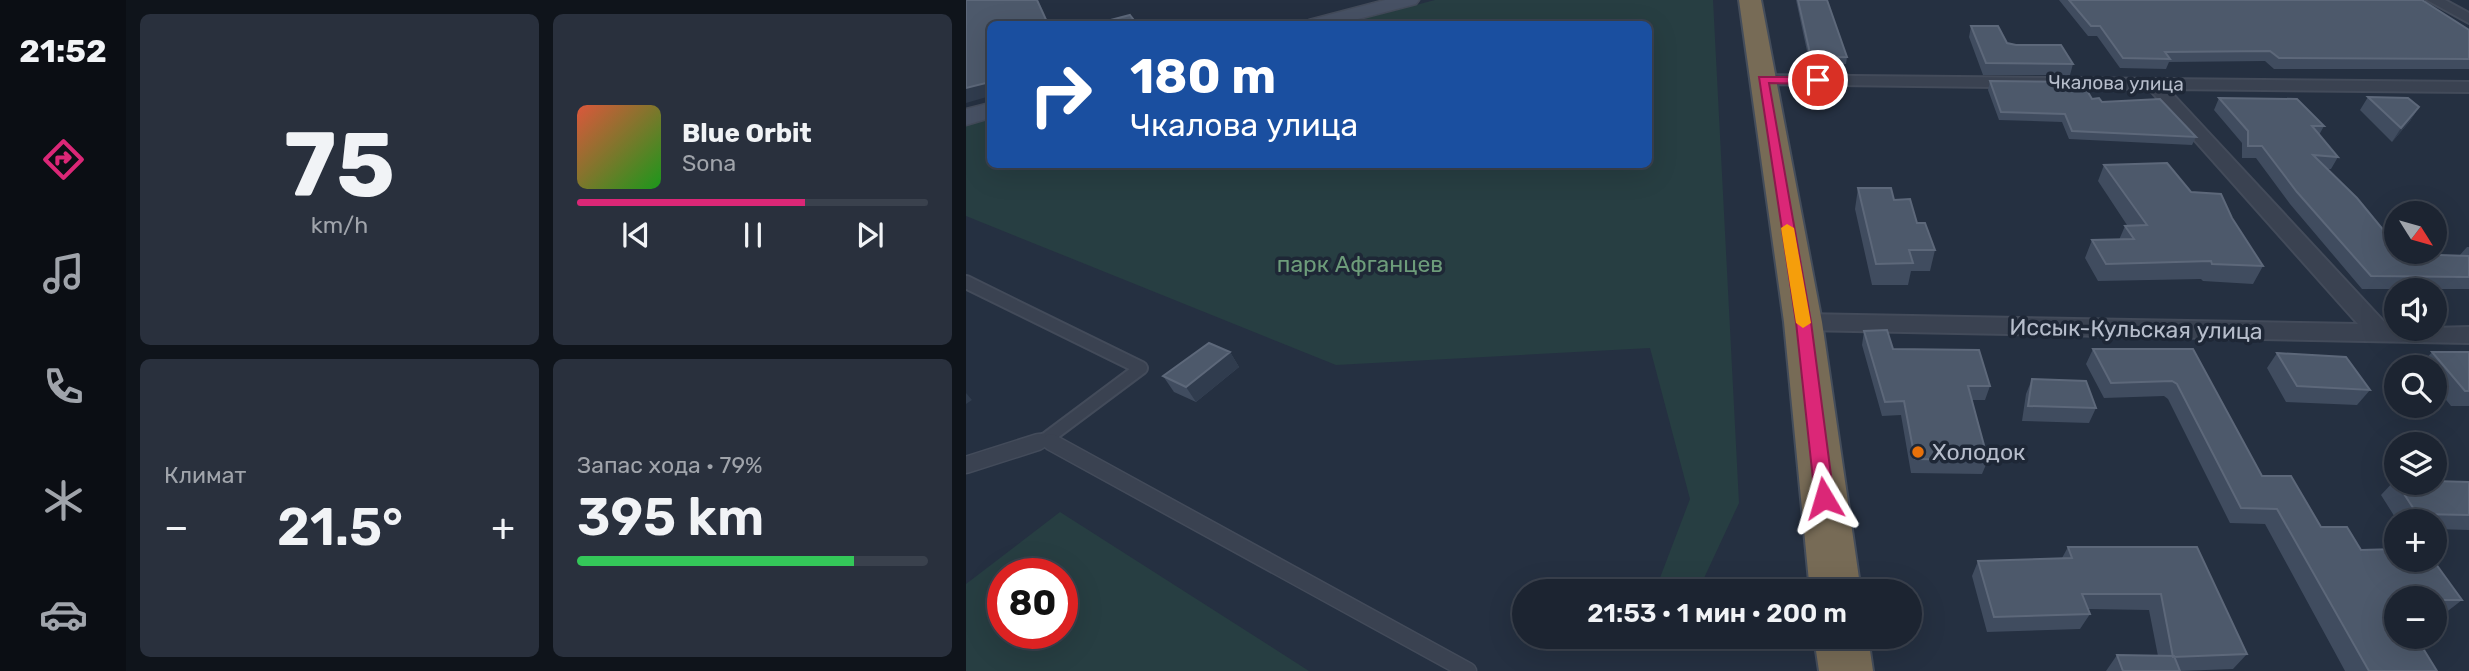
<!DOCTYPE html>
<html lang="ru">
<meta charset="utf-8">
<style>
:root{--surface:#1c2431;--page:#29303d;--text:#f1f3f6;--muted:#a0a4ab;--line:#3a414d;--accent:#db2777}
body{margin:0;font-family:Rubik,sans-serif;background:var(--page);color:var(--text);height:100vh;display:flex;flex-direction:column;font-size:26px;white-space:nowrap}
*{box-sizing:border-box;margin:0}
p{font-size:23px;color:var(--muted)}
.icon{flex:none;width:38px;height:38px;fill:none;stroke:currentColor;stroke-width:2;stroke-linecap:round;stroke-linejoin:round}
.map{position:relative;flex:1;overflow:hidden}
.panel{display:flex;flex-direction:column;gap:14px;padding:14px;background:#0f141b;width:840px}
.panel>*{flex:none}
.banner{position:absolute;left:21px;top:21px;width:665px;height:147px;border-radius:10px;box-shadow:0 7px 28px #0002,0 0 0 2px var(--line);background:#1a4fa0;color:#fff;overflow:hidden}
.needle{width:46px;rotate:127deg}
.tools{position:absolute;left:1418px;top:201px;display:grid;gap:14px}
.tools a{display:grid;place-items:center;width:63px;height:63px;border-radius:50%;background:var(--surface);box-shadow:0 7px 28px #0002,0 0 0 2px var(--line);font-size:35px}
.speed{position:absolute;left:21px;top:558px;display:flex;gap:14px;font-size:35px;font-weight:700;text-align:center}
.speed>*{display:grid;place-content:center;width:91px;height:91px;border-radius:50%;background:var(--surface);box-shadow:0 7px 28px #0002,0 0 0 2px var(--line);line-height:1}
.speed .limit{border:10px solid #d22;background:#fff;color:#111}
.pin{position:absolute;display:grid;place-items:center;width:60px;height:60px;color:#fff;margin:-30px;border:4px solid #fff;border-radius:50%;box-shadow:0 2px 7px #0007}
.me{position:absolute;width:77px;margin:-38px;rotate:353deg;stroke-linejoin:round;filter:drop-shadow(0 0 5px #0008)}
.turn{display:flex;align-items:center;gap:24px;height:147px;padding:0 28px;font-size:32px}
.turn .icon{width:91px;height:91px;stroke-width:2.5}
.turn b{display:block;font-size:49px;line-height:60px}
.big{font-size:52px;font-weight:600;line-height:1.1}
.panel .card{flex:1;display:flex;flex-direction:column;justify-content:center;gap:10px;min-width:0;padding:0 24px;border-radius:10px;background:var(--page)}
.panel .dial{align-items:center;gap:0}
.dial b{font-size:91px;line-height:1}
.song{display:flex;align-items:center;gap:21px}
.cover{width:84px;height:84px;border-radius:10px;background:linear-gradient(135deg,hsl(10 70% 55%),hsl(120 70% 35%))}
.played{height:7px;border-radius:4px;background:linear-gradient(90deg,var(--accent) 65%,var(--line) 65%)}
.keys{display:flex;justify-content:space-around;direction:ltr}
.heat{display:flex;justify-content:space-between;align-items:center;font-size:38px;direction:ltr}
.charge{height:10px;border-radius:5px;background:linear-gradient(90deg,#34c759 79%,var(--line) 0)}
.panel .tiles{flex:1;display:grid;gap:14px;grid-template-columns:repeat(2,1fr)}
.trip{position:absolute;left:546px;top:579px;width:410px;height:70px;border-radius:35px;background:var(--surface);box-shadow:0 7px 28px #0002,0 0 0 2px var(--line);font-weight:600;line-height:70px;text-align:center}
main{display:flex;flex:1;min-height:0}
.tabs{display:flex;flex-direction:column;width:126px;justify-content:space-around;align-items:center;background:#0b0e14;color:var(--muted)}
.tabs .icon{width:49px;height:49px}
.tabs .current{color:var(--accent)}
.tabs b{font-size:32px;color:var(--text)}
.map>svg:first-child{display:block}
</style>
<main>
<nav class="tabs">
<b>21:52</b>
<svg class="icon current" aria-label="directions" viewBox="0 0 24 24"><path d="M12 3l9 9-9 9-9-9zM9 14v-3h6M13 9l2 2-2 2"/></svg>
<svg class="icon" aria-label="music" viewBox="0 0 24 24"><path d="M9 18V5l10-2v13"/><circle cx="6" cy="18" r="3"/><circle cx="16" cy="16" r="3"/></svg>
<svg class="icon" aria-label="phone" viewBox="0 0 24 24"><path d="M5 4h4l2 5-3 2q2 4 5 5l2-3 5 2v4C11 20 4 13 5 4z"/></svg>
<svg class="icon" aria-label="climate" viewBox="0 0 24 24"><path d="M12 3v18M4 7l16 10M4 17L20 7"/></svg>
<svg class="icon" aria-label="car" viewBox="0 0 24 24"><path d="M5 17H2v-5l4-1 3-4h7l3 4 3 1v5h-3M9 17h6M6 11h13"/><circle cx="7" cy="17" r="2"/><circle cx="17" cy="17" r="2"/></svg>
</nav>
<section class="panel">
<div class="tiles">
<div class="card dial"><b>75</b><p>km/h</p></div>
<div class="card">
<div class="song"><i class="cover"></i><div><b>Blue Orbit</b><p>Sona</p></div></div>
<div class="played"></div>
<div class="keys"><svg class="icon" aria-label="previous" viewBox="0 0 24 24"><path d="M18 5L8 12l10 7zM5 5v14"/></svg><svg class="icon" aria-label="pause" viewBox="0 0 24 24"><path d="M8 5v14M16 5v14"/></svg><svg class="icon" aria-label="next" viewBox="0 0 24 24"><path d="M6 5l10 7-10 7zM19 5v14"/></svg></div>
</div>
<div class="card"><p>Климат</p>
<div class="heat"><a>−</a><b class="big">21.5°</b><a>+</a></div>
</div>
<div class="card"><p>Запас хода · 79%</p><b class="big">395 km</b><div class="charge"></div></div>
</div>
</section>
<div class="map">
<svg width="1503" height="671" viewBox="0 0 1503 671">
<rect width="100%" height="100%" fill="#253041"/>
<path fill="#273e42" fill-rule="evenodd" d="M 469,0 L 747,0 L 773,503 L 732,591 L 689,591 L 724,499 L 684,348 L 370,365 L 0,216 L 0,124 L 24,118 L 24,164 L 682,164 L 682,24 L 377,24 Z
M 94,512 L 343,671 L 0,671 L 0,584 ZM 37,574 L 96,574 L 96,634 L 37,634 Z"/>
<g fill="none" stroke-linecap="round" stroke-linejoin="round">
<defs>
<path id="lane-far1" d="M 0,282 L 175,368 L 80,439 L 67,443
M 80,439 L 88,443"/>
<path id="lane" d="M 85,442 L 502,671
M 0,465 L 72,442"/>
<path id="street" d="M 1461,0 L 1479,0 L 1503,13 L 1503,23 Z
M 797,75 L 1503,82 L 1503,92 L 1202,89 L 1421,325 L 1430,325 L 1430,329 L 1503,327 L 1503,343 L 837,330 L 828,328 L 825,322 L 828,316 L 837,314 L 1392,324 L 1183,89 L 791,84 L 789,80 L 791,76 Z"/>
<path id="secondary" d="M 419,0 L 453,0 L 450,4 L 373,24 L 339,24 L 343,20 Z
M 24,103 L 24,118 L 0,125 L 0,109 Z"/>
<path id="highway" d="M 773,0 L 795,0 L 856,322 L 895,592 L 844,592 L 818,322 Z
M 848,637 L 902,637 L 907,671 L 853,671 Z"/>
</defs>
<use href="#lane-far1" stroke="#434b5a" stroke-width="16"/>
<use href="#lane" stroke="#434b5a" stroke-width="19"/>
<use href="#street" stroke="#434b5a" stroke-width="4"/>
<use href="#secondary" stroke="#434b5a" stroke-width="3"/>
<use href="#highway" stroke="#444d5b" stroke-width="4"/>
<use href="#lane-far1" stroke="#3a4251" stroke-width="12"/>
<use href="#lane" stroke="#3a4251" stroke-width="16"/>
<use href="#street" fill="#3a4251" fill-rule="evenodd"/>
<use href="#secondary" fill="#475164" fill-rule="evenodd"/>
<use href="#highway" fill="#776b56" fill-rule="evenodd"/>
</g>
<path fill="#404c5f" d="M 830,0 L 861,0 L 881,57 L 880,64 L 844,65 Z
M 1093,0 L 1456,0 L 1503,30 L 1503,69 L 1308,69 L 1299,61 L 1203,62 L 1200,69 L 1154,68 L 1131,36 L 1122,36 Z
M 1005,26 L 1041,43 L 1107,64 L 1104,75 L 1017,75 L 1003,37 Z
M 1024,81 L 1126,99 L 1230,137 L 1226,145 L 1103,139 L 1096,122 L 1033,120 L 1022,90 Z
M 1402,97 L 1453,107 L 1444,121 L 1426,142 L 1394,110 Z
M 1253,98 L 1358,126 L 1353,135 L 1372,157 L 1365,169 L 1360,169 L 1428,243 L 1443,254 L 1493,256 L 1501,247 L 1503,247 L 1503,289 L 1396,289 L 1324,204 L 1290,158 L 1276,158 L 1276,143 L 1248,110 Z
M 1138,165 L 1225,192 L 1266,218 L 1297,266 L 1287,284 L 1237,281 L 1235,279 L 1132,281 L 1119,258 L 1126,240 L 1153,240 L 1159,226 L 1161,225 L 1132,181 Z
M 892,188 L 928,200 L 951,223 L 969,250 L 964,271 L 945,271 L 942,285 L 906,285 L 889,209 Z
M 898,331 L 927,349 L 1024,386 L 1019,400 L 1006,400 L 1022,460 L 1016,474 L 945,473 L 935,415 L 916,416 L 896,345 Z
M 1127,349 L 1227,349 L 1296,476 L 1355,527 L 1395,550 L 1496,600 L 1478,614 L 1468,614 L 1468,598 L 1430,598 L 1430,637 L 1471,671 L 1379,671 L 1299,524 L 1264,523 L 1202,399 L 1198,396 L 1138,398 L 1120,364 Z
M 264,352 L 273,367 L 230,402 L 208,392 L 197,376 Z
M 1466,352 L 1503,352 L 1503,406 L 1485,406 L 1468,385 L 1468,368 L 1453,367 Z
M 1311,353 L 1404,390 L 1391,405 L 1320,402 L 1301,368 Z
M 1066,379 L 1130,408 L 1123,423 L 1056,421 L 1060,394 Z
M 1429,480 L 1430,483 L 1503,482 L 1503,530 L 1468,529 L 1468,522 L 1432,522 L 1415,495 Z
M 1102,547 L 1231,547 L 1281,654 L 1267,669 L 1214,671 L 1140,671 L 1151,655 L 1192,656 L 1183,610 L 1122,609 L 1124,614 L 1114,629 L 1021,632 L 1006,576 L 1012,561 L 1096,558 Z"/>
<path fill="#303c4e" d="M 71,0 L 72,0 L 83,24 L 82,24 Z
M 24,82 L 24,96 L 0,103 L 0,88 Z
M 1453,107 L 1444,121 L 1426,142 L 1435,128 Z
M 264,352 L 273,367 L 230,402 L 220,387 Z
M 0,393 L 6,400 L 0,404 Z"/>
<path fill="#4d596b" stroke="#5d687a" stroke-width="2" d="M 0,0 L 71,0 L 82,24 L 24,24 L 24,82 L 0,88 Z
M 832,0 L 861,0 L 881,57 L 845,58 Z
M 1103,0 L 1456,0 L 1503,30 L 1503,59 L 1313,58 L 1304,51 L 1199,52 L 1204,59 L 1157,58 L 1134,26 L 1125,26 Z
M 164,15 L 171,24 L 134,24 L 133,23 Z
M 1005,26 L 1032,26 L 1041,43 L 1050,45 L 1095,45 L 1107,64 L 1020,63 Z
M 1024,81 L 1116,82 L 1126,99 L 1133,98 L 1136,102 L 1194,99 L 1230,137 L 1106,131 L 1099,114 L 1035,112 Z
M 1402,97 L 1442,98 L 1453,107 L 1435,128 Z
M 1253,98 L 1331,99 L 1358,126 L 1346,126 L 1372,157 L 1347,155 L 1391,198 L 1428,243 L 1430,243 L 1430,252 L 1441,252 L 1443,254 L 1503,256 L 1503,277 L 1405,276 L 1331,192 L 1296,146 L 1282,146 L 1282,131 Z
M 1201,163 L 1225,192 L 1255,194 L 1266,218 L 1297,266 L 1246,264 L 1245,261 L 1140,264 L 1126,240 L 1168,239 L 1159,226 L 1181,225 L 1138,165 Z
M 892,188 L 925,188 L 928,200 L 944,199 L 951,223 L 959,223 L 969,250 L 943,250 L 947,263 L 910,264 Z
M 921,330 L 927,349 L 1013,350 L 1024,386 L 1002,386 L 1022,460 L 949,459 L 938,401 L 919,402 L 898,331 Z
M 243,343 L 264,352 L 220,387 L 197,376 Z
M 1127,349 L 1227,349 L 1296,476 L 1325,476 L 1355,527 L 1381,527 L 1395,550 L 1430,549 L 1430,560 L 1467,560 L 1496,600 L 1468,600 L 1468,598 L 1430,598 L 1430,601 L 1427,601 L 1430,605 L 1430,637 L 1450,637 L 1471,671 L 1403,671 L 1311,509 L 1275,508 L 1211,384 L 1206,381 L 1145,383 Z
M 1466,352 L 1503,352 L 1503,391 L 1499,391 Z
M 1311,353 L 1380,357 L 1404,390 L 1331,386 Z
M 1066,379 L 1120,381 L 1130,408 L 1062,406 Z
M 1468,481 L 1503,482 L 1503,515 L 1451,514 L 1431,483 L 1468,483 Z
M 1102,547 L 1231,547 L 1281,654 L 1207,657 L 1195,594 L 1116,594 L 1124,614 L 1028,617 L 1012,561 L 1106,558 Z
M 1151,655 L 1208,656 L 1214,671 L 1157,671 Z"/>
<path fill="#db2777" stroke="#8e194d" stroke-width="2" d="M 793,77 L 852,77 L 858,80 L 852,84 L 803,83 L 845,322 L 868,498 L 865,503 L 858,506 L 852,503 L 849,498 L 830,322 Z"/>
<path fill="#f59e0b" d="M 821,224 L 828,228 L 845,323 L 837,328 L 830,323 L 815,228 Z"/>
<circle fill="#e8710a" stroke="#1e2736" stroke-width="2.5" cx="952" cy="452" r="7"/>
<g text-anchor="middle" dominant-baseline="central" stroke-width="7" stroke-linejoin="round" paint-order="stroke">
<g font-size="19" fill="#b6bdcb" stroke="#1e2736">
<text transform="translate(1150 83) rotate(1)">Чкалова улица</text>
</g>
<g font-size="23" fill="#6d9c7a" stroke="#1e2736">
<text x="394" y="264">парк Афганцев</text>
</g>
<g font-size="23" fill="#b6bdcb" stroke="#1e2736">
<text transform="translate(1170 329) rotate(1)">Иссык-Кульская улица</text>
</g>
<g font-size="23" fill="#b6bdcb" stroke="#1e2736" text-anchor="start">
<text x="966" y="452">Холодок</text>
</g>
</g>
</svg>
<div class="tools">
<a><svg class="needle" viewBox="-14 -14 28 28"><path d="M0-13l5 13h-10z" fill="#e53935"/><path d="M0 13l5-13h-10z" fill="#a0a4ab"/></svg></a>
<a><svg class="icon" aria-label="sound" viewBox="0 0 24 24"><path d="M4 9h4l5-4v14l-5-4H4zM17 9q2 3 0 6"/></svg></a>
<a><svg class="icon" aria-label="search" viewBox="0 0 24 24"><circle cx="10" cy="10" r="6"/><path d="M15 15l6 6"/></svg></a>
<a><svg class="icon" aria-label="layers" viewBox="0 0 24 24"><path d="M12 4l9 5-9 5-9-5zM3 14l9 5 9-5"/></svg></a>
<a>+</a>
<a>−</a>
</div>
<div class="speed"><div class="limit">80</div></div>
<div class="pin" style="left:852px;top:80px;background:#d93025"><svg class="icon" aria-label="arrive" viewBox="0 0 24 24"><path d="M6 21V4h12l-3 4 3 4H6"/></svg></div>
<svg class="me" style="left:858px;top:498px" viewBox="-20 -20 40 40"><path d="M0-17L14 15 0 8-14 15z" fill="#db2777" stroke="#fff" stroke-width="4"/></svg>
<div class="trip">21:53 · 1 мин · 200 m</div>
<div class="banner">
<div class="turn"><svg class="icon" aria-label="right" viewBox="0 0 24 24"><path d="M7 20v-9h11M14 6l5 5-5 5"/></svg><div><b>180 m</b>Чкалова улица</div></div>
</div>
</div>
</main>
